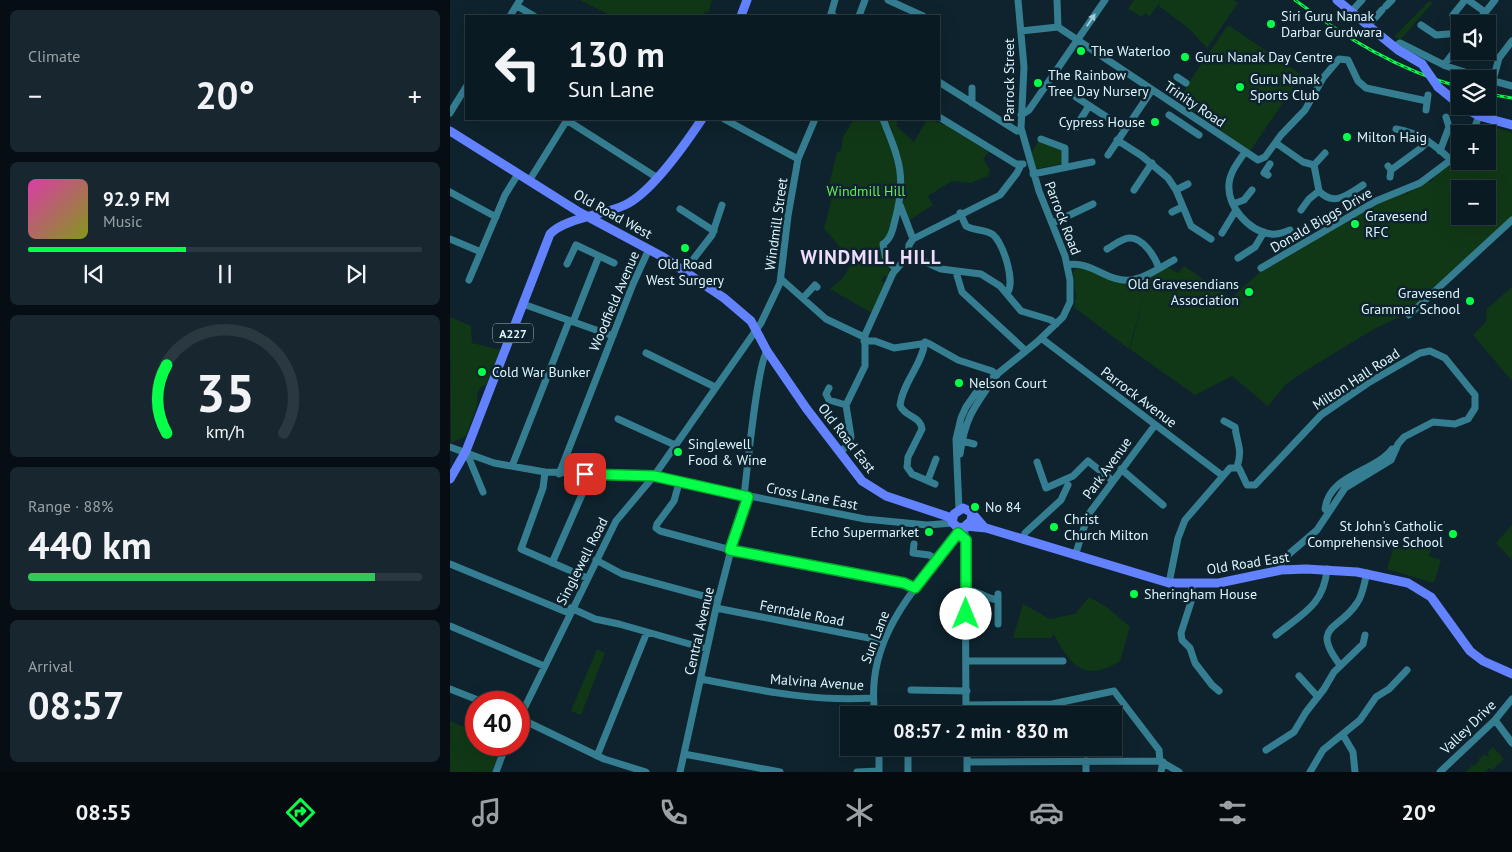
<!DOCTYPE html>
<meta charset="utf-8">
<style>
:root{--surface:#0a1a22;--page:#18272f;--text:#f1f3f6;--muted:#99a1a5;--line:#2a3840;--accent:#07ff49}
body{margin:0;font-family:"PT Sans",sans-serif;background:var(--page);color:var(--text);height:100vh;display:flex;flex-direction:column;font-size:19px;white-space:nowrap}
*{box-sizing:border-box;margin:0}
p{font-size:16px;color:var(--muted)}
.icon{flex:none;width:28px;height:28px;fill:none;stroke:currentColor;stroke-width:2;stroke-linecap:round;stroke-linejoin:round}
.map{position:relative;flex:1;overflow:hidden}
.drawer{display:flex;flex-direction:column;gap:10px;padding:10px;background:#060e13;width:450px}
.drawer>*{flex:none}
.top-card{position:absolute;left:15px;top:15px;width:475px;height:105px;border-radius:0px;box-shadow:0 5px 20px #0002,0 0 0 1px var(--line);background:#0a1a22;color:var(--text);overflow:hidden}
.controls{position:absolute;left:1001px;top:15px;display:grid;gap:10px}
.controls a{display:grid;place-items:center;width:45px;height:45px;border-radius:0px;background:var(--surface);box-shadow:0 5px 20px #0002,0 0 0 1px var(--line);font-size:25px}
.speed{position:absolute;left:15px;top:691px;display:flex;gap:10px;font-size:25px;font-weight:700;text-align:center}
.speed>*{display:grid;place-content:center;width:65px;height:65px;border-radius:50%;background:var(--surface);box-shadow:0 5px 20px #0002,0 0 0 1px var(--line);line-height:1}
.speed .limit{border:8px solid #d22;background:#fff;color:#111}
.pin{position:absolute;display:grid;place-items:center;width:42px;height:42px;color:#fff;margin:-21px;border-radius:10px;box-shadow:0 2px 8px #0006}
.me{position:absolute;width:55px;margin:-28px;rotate:0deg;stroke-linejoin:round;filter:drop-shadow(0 0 4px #0008)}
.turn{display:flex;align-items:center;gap:18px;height:105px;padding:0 20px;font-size:22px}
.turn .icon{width:65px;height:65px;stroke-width:2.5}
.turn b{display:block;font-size:35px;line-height:42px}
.big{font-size:38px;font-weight:800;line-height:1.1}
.drawer .widget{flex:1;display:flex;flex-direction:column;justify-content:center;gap:8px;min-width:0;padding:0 18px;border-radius:8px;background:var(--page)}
.drawer .dial{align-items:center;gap:0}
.dial svg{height:130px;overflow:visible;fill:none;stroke:var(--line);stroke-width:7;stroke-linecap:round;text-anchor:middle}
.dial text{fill:var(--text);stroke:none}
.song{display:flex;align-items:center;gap:15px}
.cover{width:60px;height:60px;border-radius:8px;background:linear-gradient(135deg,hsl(320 70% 55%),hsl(70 70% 35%))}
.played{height:5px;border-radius:2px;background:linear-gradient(90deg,var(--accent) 40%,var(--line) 40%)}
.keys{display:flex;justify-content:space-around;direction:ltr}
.heat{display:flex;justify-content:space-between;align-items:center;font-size:28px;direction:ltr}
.charge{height:8px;border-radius:4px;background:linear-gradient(90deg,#34c759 88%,var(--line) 0)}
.trip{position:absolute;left:390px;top:706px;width:282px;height:50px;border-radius:0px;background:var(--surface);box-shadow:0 5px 20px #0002,0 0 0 1px var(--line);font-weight:800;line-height:50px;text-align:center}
.menu{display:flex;height:80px;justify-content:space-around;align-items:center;background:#040a0e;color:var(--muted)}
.menu .icon{width:35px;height:35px}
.menu .current{color:var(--accent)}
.menu b{font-size:22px;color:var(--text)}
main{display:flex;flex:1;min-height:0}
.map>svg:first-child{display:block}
</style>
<main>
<section class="drawer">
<div class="widget"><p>Climate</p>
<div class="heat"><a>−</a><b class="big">20°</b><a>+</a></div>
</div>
<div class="widget">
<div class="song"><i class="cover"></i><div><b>92.9 FM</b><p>Music</p></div></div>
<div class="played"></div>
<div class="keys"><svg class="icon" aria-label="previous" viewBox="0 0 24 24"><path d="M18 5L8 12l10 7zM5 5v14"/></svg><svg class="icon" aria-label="pause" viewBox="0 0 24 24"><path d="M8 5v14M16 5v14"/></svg><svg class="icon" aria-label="next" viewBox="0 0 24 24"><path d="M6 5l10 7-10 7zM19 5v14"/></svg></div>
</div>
<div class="widget dial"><svg viewBox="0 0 100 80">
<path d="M14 69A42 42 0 1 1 86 69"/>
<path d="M14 69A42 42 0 0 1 14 27" stroke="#07ff49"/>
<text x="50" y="56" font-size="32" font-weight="700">35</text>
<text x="50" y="72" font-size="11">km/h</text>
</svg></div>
<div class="widget"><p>Range · 88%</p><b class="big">440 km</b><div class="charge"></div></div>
<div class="widget"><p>Arrival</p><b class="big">08:57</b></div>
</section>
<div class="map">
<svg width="1062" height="772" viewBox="0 0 1062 772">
<rect width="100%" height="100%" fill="#0e232d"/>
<path fill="#113816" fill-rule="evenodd" d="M 130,0 L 262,0 L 258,13 L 255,11 L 252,16 L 162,16 Z
M 684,0 L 783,0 L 788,3 L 757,48 L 738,28 L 709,6 L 710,2 L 700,16 L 695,13 L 692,17 L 678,9 Z
M 979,1 L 982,3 L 979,7 L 950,40 L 944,37 Z
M 778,25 L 852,75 L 800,151 L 731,103 L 737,85 Z
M 404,119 L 432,119 L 441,143 L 451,182 L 441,232 L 431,241 L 440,273 L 438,278 L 434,276 L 431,281 L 435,283 L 422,313 L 380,289 L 393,278 L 404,259 L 390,247 L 374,228 L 380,207 L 383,185 L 379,184 L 387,153 L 391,150 L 393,137 Z
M 436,119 L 443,119 L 448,123 L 446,126 L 464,142 L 477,119 L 495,125 L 539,152 L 533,159 L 540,170 L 538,176 L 521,183 L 502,181 L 478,196 L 483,205 L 458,221 L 453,204 L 454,175 L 442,133 L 443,131 Z
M 1029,126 L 1038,126 L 1062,132 L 1062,217 L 956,314 L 924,329 L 855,371 L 836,384 L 818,406 L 782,376 L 745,395 L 680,349 L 700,274 L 716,266 L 728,273 L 734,266 L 781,298 L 812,270 L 926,203 L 954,193 L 957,194 L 976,181 L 981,182 L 986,175 L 1010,157 L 1010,161 L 1038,161 L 1038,134 L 1026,134 ZM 1010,189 L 1038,189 L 1038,216 L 1010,216 Z
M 589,140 L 615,149 L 614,163 L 586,169 L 582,152 Z
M 629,266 L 689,283 L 690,285 L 698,282 L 679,349 L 624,307 L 626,296 L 623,272 Z
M 1062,287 L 1062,381 L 1023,335 L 1036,322 L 1037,309 Z
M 0,317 L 21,326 L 22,343 L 51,350 L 36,385 L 31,387 C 28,391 25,397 28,403 L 16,436 L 1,443 Z
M 1062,525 L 1062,560 L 1046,543 Z
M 960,538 L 982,544 L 979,556 L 991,560 L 984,583 L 937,569 L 944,546 L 956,550 Z
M 639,597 L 658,608 L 680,627 L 670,661 C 635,683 620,666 604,634 L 601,638 L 563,638 L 573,604 L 600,619 L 625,614 Z
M 147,649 L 155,653 L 131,715 L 121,711 Z
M 0,721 L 26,732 L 26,745 L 52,745 L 42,772 L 0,772 Z
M 1043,747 L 1054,759 L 1042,770 L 1039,768 L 1035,772 L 1016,772 L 1021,767 L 1020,765 L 1024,766 L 1030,760 L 1028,757 L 1031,758 L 1034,754 L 1040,758 L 1037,753 Z"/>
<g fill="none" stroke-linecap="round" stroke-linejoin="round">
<path stroke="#357e91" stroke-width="7" d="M 438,0 L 473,16
M 607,0 L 608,27
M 1018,0 L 1035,12
M 67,6 L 84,16
M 936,6 L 942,0
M 901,12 L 912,0
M 1003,15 L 1015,0
M 60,16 L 70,0
M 384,16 L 381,14 L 385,0
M 409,16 L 415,0
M 1026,24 L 1045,0
M 971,25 L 986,35 L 1010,33
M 918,26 L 932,10
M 571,31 L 608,27 L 808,160 L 815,157 L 831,135 L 855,110 L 873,78 L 889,59 L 898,60 L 908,81 L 916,88 L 977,101
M 944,47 L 950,43 L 996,66 L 1037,79
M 994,65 L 1010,44
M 727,77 L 736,83
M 1040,80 L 1062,86
M 1043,80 L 1049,58 L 1062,41
M 489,82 L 567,131 L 571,131
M 626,97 L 675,129
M 522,103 L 522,88
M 976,110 L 978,95
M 0,113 L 16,87
M 571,115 L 579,110 L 655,0
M 719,115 L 749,135
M 489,117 L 566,164 L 573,164
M 115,119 L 206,177
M 274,119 L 348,159
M 433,119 C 449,159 457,177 445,220 C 443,229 441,239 433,244 L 436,260 L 446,269
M 625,128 L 639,106
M 946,129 C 969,133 984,144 1001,160
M 1022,134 L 1029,116
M 591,139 L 615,148 L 615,167
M 667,140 L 692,156 L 718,178 L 726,190 L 741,226 L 761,239
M 826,143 L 853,162 L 864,165 L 875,153
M 990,151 L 999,127 L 996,117
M 795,152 C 788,162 780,172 779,184 C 777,206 798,231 821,234 C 828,235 834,232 840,230
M 658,155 L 702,90
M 864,165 L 869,191 C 884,207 897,195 913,185
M 938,166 L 941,170 L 940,177
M 941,170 L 971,148 L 978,141
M 583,174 L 642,162
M 818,175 L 814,173 L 820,164
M 79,181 L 117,120
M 684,190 L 702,163
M 726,190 L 738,184
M 0,192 L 46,217
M 783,204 L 794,200 L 802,190
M 450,205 L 463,239
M 230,209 L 264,231
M 851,210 L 859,199 L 869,191
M 722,212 L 732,207
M 510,213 L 516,226 C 524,231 534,229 542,234 C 553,241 566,283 557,293
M 603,223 L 643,204
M 772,233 L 786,210
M 0,239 L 31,252
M 657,249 C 663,246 672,238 679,238 C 693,237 705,257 709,268
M 458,256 L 462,256 L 491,269 L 531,274 L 550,286 L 571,311 L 601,320 L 606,324
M 458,256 L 459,245 L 463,239 L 550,195 L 567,173 L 571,165
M 788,258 L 805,247 L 814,232
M 117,264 L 126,245 L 164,263
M 617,265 C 642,260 657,283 681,280 C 696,278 711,267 724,260
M 811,268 L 926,201 L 970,183 L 1010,153
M 235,270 L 262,235 L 272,205
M 506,272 L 512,292 L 576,351
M 331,279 L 376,319 L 414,337
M 19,280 L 55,195 L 68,174
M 353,298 L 365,285 L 367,287
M 73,304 L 163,336
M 959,315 L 1062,220
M 123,322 L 149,256
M 591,338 L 773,476
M 414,341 L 425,341 L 444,348 L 478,343 L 508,360 L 542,371 L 547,375
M 475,342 C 472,365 453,382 450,405 C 454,417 470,415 472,429 L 458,457 L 457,467 L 462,474 L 485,484
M 196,353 L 265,387
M 379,388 L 376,394 L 379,400 L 396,405
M 168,419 L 225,445
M 774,421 L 785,427 C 787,444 793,449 787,467
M 512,441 L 524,444
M 0,447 L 44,463 L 95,472 L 194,475 L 415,519 L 477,525 L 503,523
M 16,451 L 33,492
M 390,452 L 398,445 L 401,437 L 396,405 L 415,366 L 415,335 L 443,273 L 458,256
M 510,454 C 515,420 522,410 541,383
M 587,462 L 596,488 L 623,476 L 638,461 L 663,481
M 62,466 L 119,321
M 671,469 L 713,505
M 95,472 L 93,488 L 71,549 L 137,578
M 109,474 L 183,284 L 199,249
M 478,480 L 486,459
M 229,483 L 224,501 L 207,524 L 206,528 L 210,531 L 281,550 L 450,582 L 465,588
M 294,496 C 297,472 307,365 317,351
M 509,510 L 506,439 L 511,418 L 516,407 L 525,394 L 535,384 L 587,342 L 613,317 L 620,302 L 620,280 L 615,256 L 589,191 L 571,128 L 574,67 L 568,0
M 878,512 L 875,509 C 879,474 925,472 942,449 L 946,449
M 515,526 L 516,715
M 573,540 L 575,533 L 611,500 L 618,485
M 464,544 L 463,553 L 479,555 L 488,560
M 625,556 L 638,515 L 705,425
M 146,560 L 172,574 L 268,600
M 102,563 L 134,490 L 135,474
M 0,564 L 119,613
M 719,583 L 728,538 L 735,520 L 780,468 L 789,468 L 797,485 L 805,485 L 871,415 L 918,383 L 970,353 L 980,351 L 995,358 L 1025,395 L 1025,408 L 1018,419 L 1005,424 L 983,422 L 954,437 L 948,444 L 941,460 L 895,488 L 867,530 L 832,560 L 831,570
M 742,585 L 741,602 L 731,633 L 732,640 L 740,648 L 745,663 L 762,685 L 769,691
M 516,590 C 528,590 536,599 548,600
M 121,608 L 145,619 L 169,624 L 257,649
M 266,608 L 434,641
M 548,624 L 548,594
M 0,626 L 94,666
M 826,635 C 852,614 874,605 877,569
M 516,661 L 613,661
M 890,665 C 860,625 889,631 907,603 C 913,595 914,583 917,573
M 849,676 L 868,697
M 251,679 C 308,690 364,702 422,698
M 0,689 L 33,702
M 461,690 L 517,691
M 517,705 L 602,704 L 664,691 L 709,750 L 710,761 L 729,772
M 425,715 C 414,638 465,589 509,533 L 508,528
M 69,718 L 154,759 L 196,772
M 69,719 L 166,521 L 204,476 L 311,323 L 330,283 L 338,216 L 348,159 L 365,119
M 1045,720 L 1062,743
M 893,735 L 903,752 L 905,772
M 429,748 L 429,772
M 517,748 L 517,772
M 816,750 L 844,732 L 856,712 L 874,689 L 884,672 L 913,644 L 915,635
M 234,754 L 330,772
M 147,756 L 197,632
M 458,757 L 458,772
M 517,762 L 710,761
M 46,772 L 56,745
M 230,772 L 266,608 L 281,550 L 298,497
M 407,772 L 429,771
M 636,772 L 636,761
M 711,772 L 713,762
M 860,772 L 873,750 L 910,720 L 926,697 L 939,689 L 957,670
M 990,772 L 1045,720 L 1062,699"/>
<path stroke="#6282ff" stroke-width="9" d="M 887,0 L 948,50 L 972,64
M 291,16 L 297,0
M 988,87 L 1010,105
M 1012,106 L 1029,116 L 1062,125
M 0,131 L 129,212 L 213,257 L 274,298 L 301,321 L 317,351 L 356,408 L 412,481 L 436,496 L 502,518
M 0,479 L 16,451 L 100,234 C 115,218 154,215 175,205 C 201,193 236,143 252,119
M 522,513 L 521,521 L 513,528 L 507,527 L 502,522 L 504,514 L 513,508 L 521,512 L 534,527
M 516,526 L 536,528 L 719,583 L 769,583 L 831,570 L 856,569 L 907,572 L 958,583 L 981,597 L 1020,651 L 1033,661 L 1062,674"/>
<defs>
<path id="rail" d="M 845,0 C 896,38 948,70 1010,87
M 1038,94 L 1062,98"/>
</defs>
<use href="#rail" stroke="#07ff49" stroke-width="3"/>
<use href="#rail" stroke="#0e232d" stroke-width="1" stroke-dasharray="4" stroke-linecap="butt"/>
<path stroke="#6282ff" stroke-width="9" d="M 972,64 L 988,87"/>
</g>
<defs><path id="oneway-solid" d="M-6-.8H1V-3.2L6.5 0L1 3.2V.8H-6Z" transform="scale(1.25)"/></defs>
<use fill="#a1cbd8" href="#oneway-solid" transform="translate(641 20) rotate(-56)"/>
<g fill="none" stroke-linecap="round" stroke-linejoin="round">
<defs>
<path id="route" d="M 135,474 L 204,476 L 298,497 L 280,550 L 454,583 L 465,588 L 508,533 L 516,540 L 516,614"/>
</defs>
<use href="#route" stroke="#05a62f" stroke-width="12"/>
<use href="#route" stroke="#07ff49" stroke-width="9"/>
</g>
<g fill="#07ff49" stroke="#0e232d" stroke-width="2">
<circle cx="821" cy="24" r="5"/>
<circle cx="631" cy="51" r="5"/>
<circle cx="735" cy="57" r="5"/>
<circle cx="588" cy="83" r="5"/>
<circle cx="790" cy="87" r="5"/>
<circle cx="705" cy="122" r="5"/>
<circle cx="897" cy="137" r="5"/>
<circle cx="905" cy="224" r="5"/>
<circle cx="235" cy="248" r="5"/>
<circle cx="799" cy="292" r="5"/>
<circle cx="1020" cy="301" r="5"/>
<circle cx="32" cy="372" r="5"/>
<circle cx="509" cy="383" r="5"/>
<circle cx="228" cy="452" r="5"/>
<circle cx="525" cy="507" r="5"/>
<circle cx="604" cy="527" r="5"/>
<circle cx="479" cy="532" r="5"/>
<circle cx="1003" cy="534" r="5"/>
<circle cx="684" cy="594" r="5"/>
</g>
<g text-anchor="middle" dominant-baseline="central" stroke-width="5" stroke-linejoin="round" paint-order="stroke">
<rect fill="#0e232d" stroke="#9eb6c0" stroke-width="1" x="43" y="323.5" width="40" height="19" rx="4"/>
<g font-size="12" font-weight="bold" fill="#dbf5ff">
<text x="63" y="333">A227</text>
</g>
<g font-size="14" fill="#dbf5ff" stroke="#0e232d" text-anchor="start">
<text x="831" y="16">Siri Guru Nanak<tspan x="831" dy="16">Darbar Gurdwara</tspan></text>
<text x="641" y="51">The Waterloo</text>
<text x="745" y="57">Guru Nanak Day Centre</text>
<text x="598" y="75">The Rainbow<tspan x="598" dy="16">Tree Day Nursery</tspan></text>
<text x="800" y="79">Guru Nanak<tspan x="800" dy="16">Sports Club</tspan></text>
<text x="695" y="122" text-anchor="end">Cypress House</text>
<text x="907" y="137">Milton Haig</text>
<text x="915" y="216">Gravesend<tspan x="915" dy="16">RFC</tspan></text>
<text x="235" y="264" text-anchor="middle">Old Road<tspan x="235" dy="16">West Surgery</tspan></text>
<text x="789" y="284" text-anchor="end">Old Gravesendians<tspan x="789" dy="16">Association</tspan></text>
<text x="1010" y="293" text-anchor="end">Gravesend<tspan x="1010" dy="16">Grammar School</tspan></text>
<text x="42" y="372">Cold War Bunker</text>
<text x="519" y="383">Nelson Court</text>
<text x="238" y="444">Singlewell<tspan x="238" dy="16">Food &amp; Wine</tspan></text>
<text x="535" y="507">No 84</text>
<text x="614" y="519">Christ<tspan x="614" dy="16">Church Milton</tspan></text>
<text x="993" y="526" text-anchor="end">St John's Catholic<tspan x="993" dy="16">Comprehensive School</tspan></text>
<text x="469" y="532" text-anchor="end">Echo Supermarket</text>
<text x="694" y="594">Sheringham House</text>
</g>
<g font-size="14" fill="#dbf5ff" stroke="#0e232d">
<text transform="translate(559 80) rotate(-90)">Parrock Street</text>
<text transform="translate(745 104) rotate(34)">Trinity Road</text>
<text transform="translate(163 214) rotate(29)">Old Road West</text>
<text transform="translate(613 218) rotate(69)">Parrock Road</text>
<text transform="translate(871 220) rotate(-30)">Donald Biggs Drive</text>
<text transform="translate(326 224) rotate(-82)">Windmill Street</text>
<text transform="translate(164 301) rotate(-67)">Woodfield Avenue</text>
<text transform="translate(906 379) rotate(-33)">Milton Hall Road</text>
<text transform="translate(689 397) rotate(37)">Parrock Avenue</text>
<text transform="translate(397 438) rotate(52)">Old Road East</text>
<text transform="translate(657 468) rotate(-54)">Park Avenue</text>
<text transform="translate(362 496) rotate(11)">Cross Lane East</text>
<text transform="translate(132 561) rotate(-63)">Singlewell Road</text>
<text transform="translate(798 563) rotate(-9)">Old Road East</text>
<text transform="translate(352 613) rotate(11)">Ferndale Road</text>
<text transform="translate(249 631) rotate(-77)">Central Avenue</text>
<text transform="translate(425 637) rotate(-69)">Sun Lane</text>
<text transform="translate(367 682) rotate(4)">Malvina Avenue</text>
<text transform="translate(1018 727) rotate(-44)">Valley Drive</text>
</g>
<g font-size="14" fill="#65ed59" stroke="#0e232d">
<text x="416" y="191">Windmill Hill</text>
</g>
<g font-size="19" font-weight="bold" letter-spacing="1" fill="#efddff" stroke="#0e232d">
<text x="421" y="257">WINDMILL HILL</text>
</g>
</g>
</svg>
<div class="controls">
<a><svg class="icon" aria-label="sound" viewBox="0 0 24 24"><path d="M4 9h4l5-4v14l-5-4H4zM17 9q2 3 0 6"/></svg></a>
<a><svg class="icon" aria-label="layers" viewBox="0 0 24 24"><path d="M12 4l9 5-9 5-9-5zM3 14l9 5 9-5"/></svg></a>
<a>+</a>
<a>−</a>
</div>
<div class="speed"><div class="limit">40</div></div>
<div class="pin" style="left:135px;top:474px;background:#d93025"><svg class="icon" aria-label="arrive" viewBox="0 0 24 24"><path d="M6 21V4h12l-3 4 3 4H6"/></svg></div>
<svg class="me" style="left:516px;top:614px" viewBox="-20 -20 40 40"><circle r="19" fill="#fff"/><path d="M0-13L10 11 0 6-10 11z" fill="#07ff49"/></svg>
<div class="trip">08:57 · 2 min · 830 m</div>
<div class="top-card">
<div class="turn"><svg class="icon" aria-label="left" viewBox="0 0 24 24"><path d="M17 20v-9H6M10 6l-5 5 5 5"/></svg><div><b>130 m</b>Sun Lane</div></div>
</div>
</div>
</main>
<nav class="menu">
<b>08:55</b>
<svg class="icon current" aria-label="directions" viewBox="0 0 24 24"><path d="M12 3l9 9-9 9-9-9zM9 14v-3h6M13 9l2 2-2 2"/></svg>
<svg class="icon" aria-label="music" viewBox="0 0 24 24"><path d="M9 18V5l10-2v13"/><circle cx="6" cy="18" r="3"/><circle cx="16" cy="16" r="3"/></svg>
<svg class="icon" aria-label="phone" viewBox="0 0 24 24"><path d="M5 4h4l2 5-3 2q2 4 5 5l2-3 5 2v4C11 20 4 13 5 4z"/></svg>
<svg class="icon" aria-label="climate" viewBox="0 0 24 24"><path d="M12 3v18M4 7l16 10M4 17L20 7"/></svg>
<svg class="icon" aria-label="car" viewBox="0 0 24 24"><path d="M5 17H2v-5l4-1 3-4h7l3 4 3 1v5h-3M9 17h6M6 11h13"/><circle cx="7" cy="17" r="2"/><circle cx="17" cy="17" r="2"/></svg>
<svg class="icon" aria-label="filters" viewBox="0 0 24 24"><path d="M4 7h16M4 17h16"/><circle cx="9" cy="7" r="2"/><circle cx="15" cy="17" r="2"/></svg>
<b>20°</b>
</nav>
